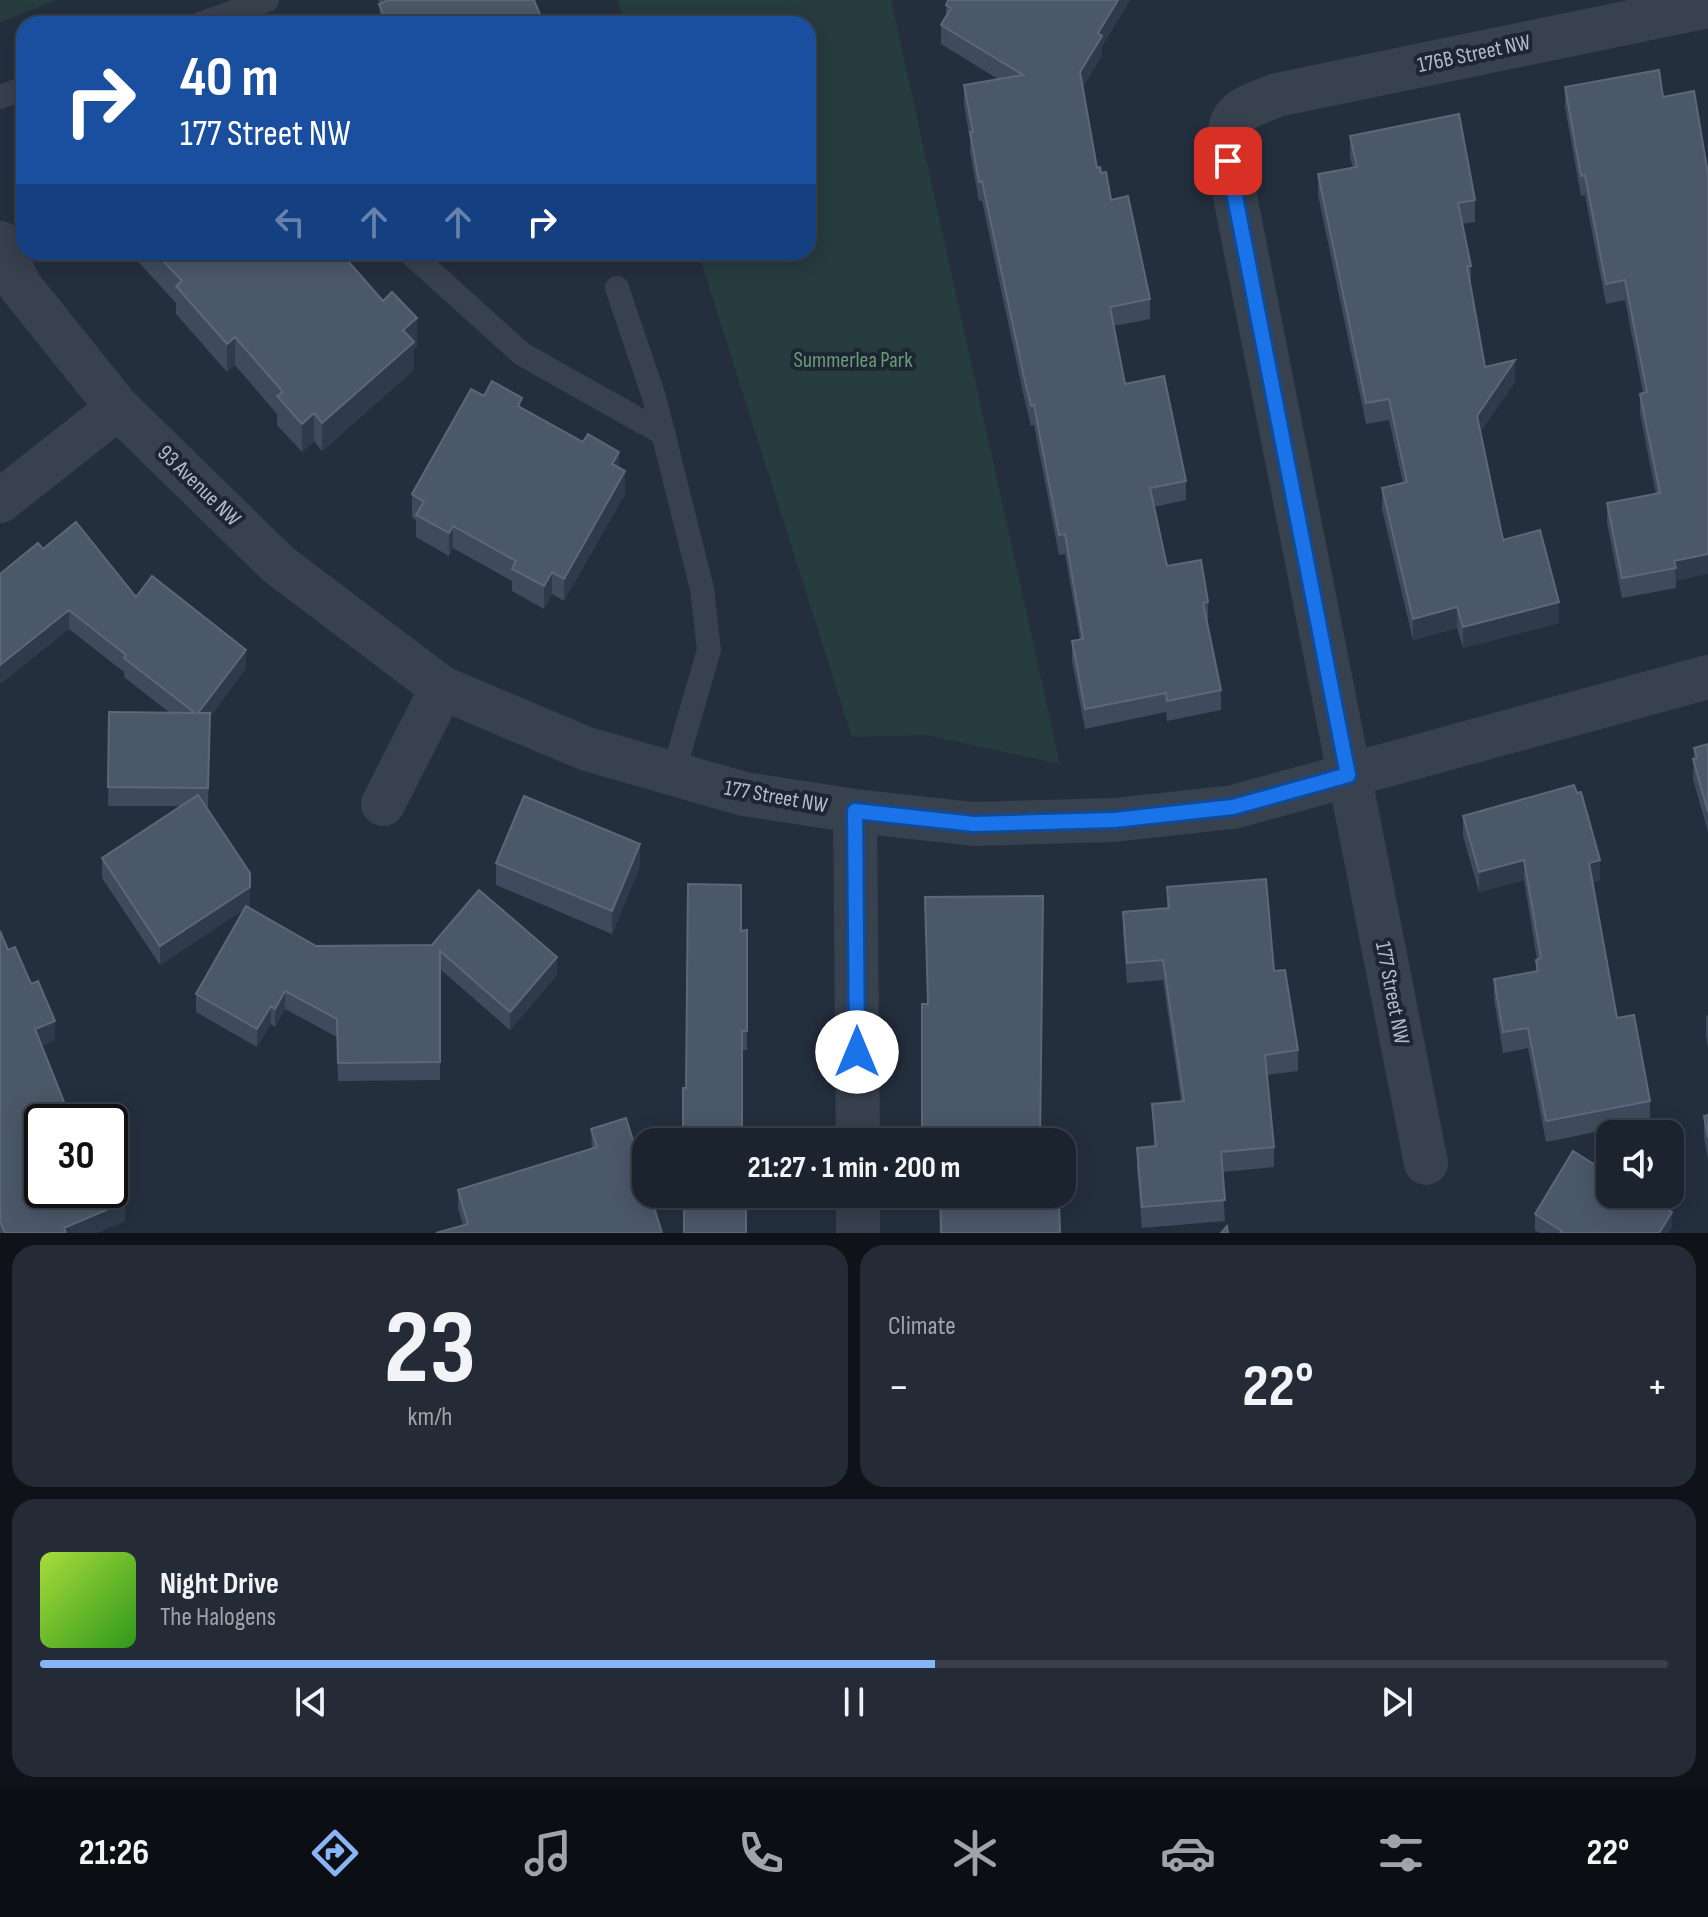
<!DOCTYPE html>
<meta charset="utf-8">
<style>
:root{--surface:#1b232e;--page:#242b36;--text:#f1f3f6;--muted:#a0a4aa;--line:#39404a;--accent:#8ab4f8}
body{margin:0;font-family:"Sofia Sans Condensed",sans-serif;background:var(--page);color:var(--text);height:100vh;display:flex;flex-direction:column;font-size:30px;white-space:nowrap}
*{box-sizing:border-box;margin:0}
p{font-size:26px;color:var(--muted)}
.icon{flex:none;width:44px;height:44px;fill:none;stroke:currentColor;stroke-width:2;stroke-linecap:round;stroke-linejoin:round}
.map{position:relative;height:1233px;overflow:hidden}
.panel{display:flex;flex-direction:column;gap:12px;padding:12px;background:#0f1319;flex:1}
.panel>*{flex:none}
.banner{position:absolute;left:16px;top:16px;width:800px;height:244px;border-radius:24px;box-shadow:0 4px 20px #0003,0 0 0 2px var(--line);background:#1a4fa0;color:#fff;overflow:hidden}
.tools{position:absolute;left:1596px;top:1120px;display:grid;gap:16px}
.tools a{display:grid;place-items:center;width:88px;height:88px;border-radius:16px;background:var(--surface);box-shadow:0 4px 20px #0003,0 0 0 2px var(--line);font-size:40px}
.speed{position:absolute;left:24px;top:1104px;display:flex;gap:16px;font-size:40px;font-weight:700;text-align:center}
.speed>*{display:grid;place-content:center;width:104px;height:104px;border-radius:50%;background:var(--surface);box-shadow:0 4px 20px #0003,0 0 0 2px var(--line);line-height:1}
.speed .limit{border:4px solid #111;border-radius:12px;background:#fff;color:#111}
.pin{position:absolute;display:grid;place-items:center;width:68px;height:68px;color:#fff;margin:-34px;border-radius:16px;box-shadow:0 4px 12px #0006}
.me{position:absolute;width:88px;margin:-44px;rotate:0deg;stroke-linejoin:round;filter:drop-shadow(0 0 6px #0008)}
.turn{display:flex;align-items:center;gap:28px;height:168px;padding:0 32px;font-size:36px}
.turn .icon{width:104px;height:104px;stroke-width:2.5}
.turn b{display:block;font-size:56px;line-height:68px}
.lanes{display:flex;align-items:center;height:76px;padding:0 32px;background:#0003;justify-content:center;gap:40px;direction:ltr}
.lanes .off{opacity:.35}
.big{font-size:60px;font-weight:700;line-height:1.1}
.panel .card{flex:1;display:flex;flex-direction:column;justify-content:center;gap:12px;min-width:0;padding:0 28px;border-radius:24px;background:var(--page)}
.panel .dial{align-items:center;gap:0}
.dial b{font-size:104px;line-height:1}
.song{display:flex;align-items:center;gap:24px}
.cover{width:96px;height:96px;border-radius:12px;background:linear-gradient(135deg,hsl(80 70% 55%),hsl(110 70% 35%))}
.played{height:8px;border-radius:4px;background:linear-gradient(90deg,var(--accent) 55%,var(--line) 55%)}
.keys{display:flex;justify-content:space-around;direction:ltr}
.heat{display:flex;justify-content:space-between;align-items:center;font-size:44px;direction:ltr}
.panel .tiles{flex:1;display:grid;gap:12px;grid-template-columns:1fr 1fr}
.card:last-child{grid-column:span 2}
.trip{position:absolute;left:632px;top:1128px;width:444px;height:80px;border-radius:24px;background:var(--surface);box-shadow:0 4px 20px #0003,0 0 0 2px var(--line);font-weight:700;line-height:80px;text-align:center}
.menu{display:flex;height:128px;justify-content:space-around;align-items:center;background:#0b0e12;color:var(--muted)}
.menu .icon{width:56px;height:56px}
.menu .on{color:var(--accent)}
.menu b{font-size:36px;color:var(--text)}
.map>svg:first-child{display:block}
</style>
<div class="map">
<svg width="1708" height="1233" viewBox="0 0 1708 1233">
<rect width="100%" height="100%" fill="#242f3e"/>
<path fill="#263c3f" d="M 0,0 L 57,0 L 0,22 Z
M 618,0 L 891,0 L 1060,764 L 926,735 L 852,737 L 698,252 L 808,252 L 808,24 L 626,24 Z"/>
<g fill="none" stroke-linecap="round" stroke-linejoin="round">
<path stroke="#38414e" stroke-width="24" d="M 200,24 L 267,0
M 0,97 L 24,88
M 409,252 L 522,354 L 664,434
M 617,288 L 654,397 L 702,589 L 709,650 L 673,774"/>
<path stroke="#38414e" stroke-width="44" d="M 0,243 L 20,286 L 118,408 L 279,565 L 442,688 L 587,749 L 744,794 L 855,811 L 974,824 L 1114,820 L 1233,807 L 1708,677
M 0,501 L 118,408
M 383,804 L 442,688
M 855,811 L 858,1142
M 1426,1163 L 1228,161 C 1228,112 1233,112 1277,95 L 1708,6
M 858,1194 L 858,1233"/>
</g>
<path fill="#3f4b5c" d="M 378,0 L 534,0 L 544,24 L 379,24 L 380,4 Z
M 948,0 L 1130,0 L 1102,46 L 1102,55 L 1083,87 L 1097,168 L 1101,173 L 1150,299 L 1150,319 L 1114,326 L 1125,384 L 1186,481 L 1186,500 L 1154,507 L 1167,566 L 1208,602 L 1208,622 L 1207,622 L 1221,690 L 1221,710 L 1167,721 L 1166,712 L 1085,729 L 1072,661 L 1072,641 L 1080,640 L 1065,554 L 1059,555 L 1034,425 L 1031,426 L 1024,397 L 982,201 L 979,201 L 970,152 L 970,139 L 964,105 L 964,85 L 998,79 L 941,44 L 941,25 L 946,17 L 946,5 Z
M 1565,87 L 1663,97 L 1694,91 L 1676,588 L 1622,598 L 1607,523 L 1607,503 L 1656,494 L 1640,414 L 1640,394 L 1643,393 L 1625,300 L 1606,304 L 1585,195 L 1581,196 L 1565,107 Z
M 1350,136 L 1475,200 L 1475,222 L 1462,224 L 1471,266 L 1471,287 L 1485,367 L 1515,382 L 1480,432 L 1503,540 L 1559,623 L 1463,648 L 1457,628 L 1413,640 L 1382,509 L 1382,488 L 1403,483 L 1389,420 L 1366,424 L 1318,195 L 1318,174 L 1353,168 L 1350,157 Z
M 120,252 L 341,252 L 341,254 L 417,347 L 414,349 L 414,370 L 322,451 L 314,441 L 302,452 L 277,425 L 277,414 L 235,365 L 227,372 L 176,314 L 176,303 L 132,255 L 127,259 Z
M 484,396 L 522,408 L 619,468 L 625,494 L 564,601 L 552,594 L 544,609 L 512,591 L 512,581 L 453,548 L 449,556 L 416,537 L 416,520 L 412,517 L 412,494 Z
M 43,549 L 136,597 L 246,668 L 210,717 L 208,807 L 206,807 L 250,906 L 248,907 L 316,946 L 432,945 L 557,975 L 510,1030 L 440,969 L 440,1080 L 338,1081 L 337,1037 L 285,1009 L 275,1027 L 271,1024 L 257,1047 L 196,1012 L 196,994 L 243,910 L 160,965 L 102,878 L 102,858 L 181,806 L 108,806 L 109,712 L 170,713 L 124,677 L 124,672 L 69,629 L 0,684 L 0,574 Z
M 1708,744 L 1708,832 L 1693,779 L 1694,748 Z
M 1463,816 L 1600,880 L 1593,882 L 1617,1018 L 1650,1101 L 1650,1121 L 1546,1142 L 1528,1048 L 1503,1053 L 1494,999 L 1494,979 L 1536,971 L 1536,960 L 1537,959 L 1524,880 L 1479,892 L 1463,836 Z
M 496,863 L 640,866 L 612,934 L 496,885 Z
M 1167,887 L 1274,971 L 1298,1050 L 1298,1071 L 1267,1075 L 1274,1147 L 1274,1167 L 1222,1172 L 1225,1221 L 1142,1228 L 1137,1169 L 1137,1148 L 1154,1146 L 1152,1104 L 1181,1101 L 1163,980 L 1127,983 L 1123,932 L 1123,912 L 1167,908 Z
M 747,930 L 747,1050 L 742,1050 L 742,1135 L 750,1142 L 686,1088 Z
M 0,931 L 8,950 L 55,1040 L 41,1046 L 42,1122 L 115,1179 L 125,1221 L 97,1233 L 0,1233 Z
M 1708,1015 L 1708,1048 L 1706,1036 L 1706,1016 Z
M 1708,1115 L 1708,1159 L 1704,1137 L 1704,1116 Z
M 591,1129 L 662,1233 L 463,1225 L 458,1208 L 458,1190 L 592,1149 Z
M 683,1194 L 750,1194 L 750,1209 L 746,1208 Z
M 1535,1214 L 1672,1227 L 1668,1233 L 1539,1233 L 1535,1230 Z"/>
<path fill="#2f3b4b" d="M 1118,0 L 1130,0 L 1102,46 L 1102,55 L 1080,92 L 1080,72 L 1098,33 Z
M 127,252 L 132,252 L 132,255 L 127,259 Z
M 417,318 L 417,347 L 414,349 L 414,370 L 322,451 L 322,423 L 403,330 Z
M 235,337 L 235,365 L 227,372 L 227,344 Z
M 1515,360 L 1515,382 L 1477,437 L 1477,416 Z
M 314,413 L 314,441 L 302,452 L 302,424 Z
M 619,452 L 619,474 L 612,464 Z
M 625,471 L 625,494 L 564,601 L 564,579 Z
M 453,526 L 453,548 L 449,556 L 449,533 Z
M 1708,554 L 1708,574 L 1676,581 L 1674,561 Z
M 552,572 L 552,594 L 544,609 L 544,586 Z
M 1559,602 L 1559,623 L 1463,648 L 1463,627 Z
M 1457,607 L 1457,628 L 1413,640 L 1413,619 Z
M 69,610 L 69,629 L 0,684 L 0,665 Z
M 246,650 L 246,668 L 210,717 L 208,807 L 209,717 L 198,713 Z
M 640,844 L 640,866 L 612,934 L 612,911 Z
M 1524,860 L 1524,880 L 1479,892 L 1479,872 Z
M 1600,860 L 1600,880 L 1589,883 L 1589,863 Z
M 250,887 L 250,906 L 160,965 L 160,946 Z
M 557,957 L 557,975 L 510,1030 L 510,1012 Z
M 285,991 L 285,1009 L 275,1027 L 275,1009 Z
M 271,1006 L 271,1024 L 257,1047 L 257,1029 Z
M 55,1021 L 55,1040 L 35,1048 L 35,1029 Z
M 115,1163 L 115,1182 L 110,1184 L 110,1165 Z
M 125,1202 L 125,1221 L 97,1233 L 64,1233 L 64,1228 Z
M 1672,1212 L 1672,1227 L 1668,1233 L 1659,1233 Z"/>
<path fill="#4b5868" stroke="#5c6777" stroke-width="2" d="M 389,0 L 534,0 L 544,24 L 387,24 L 379,4 Z
M 948,0 L 1118,0 L 1098,33 L 1102,36 L 1080,72 L 1097,168 L 1100,167 L 1101,173 L 1106,172 L 1111,200 L 1128,196 L 1150,299 L 1110,307 L 1125,384 L 1164,376 L 1186,481 L 1150,488 L 1167,566 L 1201,560 L 1208,602 L 1203,603 L 1221,690 L 1167,701 L 1166,693 L 1085,709 L 1072,641 L 1083,639 L 1065,534 L 1059,535 L 1034,405 L 1031,406 L 1024,377 L 982,181 L 979,182 L 970,132 L 973,132 L 964,85 L 1023,75 L 941,25 L 951,8 L 946,5 Z
M 1659,70 L 1663,97 L 1694,91 L 1708,174 L 1708,554 L 1674,561 L 1676,568 L 1622,578 L 1607,503 L 1660,493 L 1640,394 L 1647,392 L 1625,280 L 1606,284 L 1585,175 L 1581,176 L 1565,87 Z
M 1459,114 L 1475,200 L 1458,203 L 1471,266 L 1467,266 L 1485,367 L 1515,360 L 1477,416 L 1503,540 L 1540,530 L 1559,602 L 1463,627 L 1457,607 L 1413,619 L 1382,488 L 1407,482 L 1389,399 L 1366,403 L 1318,174 L 1357,167 L 1350,136 Z
M 155,252 L 340,252 L 383,301 L 392,292 L 417,318 L 403,330 L 414,342 L 322,423 L 314,413 L 302,424 L 277,396 L 283,392 L 235,337 L 227,344 L 176,286 L 182,281 Z
M 492,381 L 522,398 L 518,406 L 583,442 L 588,434 L 619,452 L 612,464 L 625,471 L 564,579 L 552,572 L 544,586 L 512,569 L 516,561 L 453,526 L 449,533 L 416,515 L 424,502 L 412,494 L 471,389 L 484,396 Z
M 76,522 L 136,597 L 152,576 L 246,650 L 198,713 L 210,713 L 208,788 L 108,787 L 109,712 L 195,713 L 124,658 L 126,655 L 69,610 L 0,665 L 0,574 L 38,543 L 43,549 Z
M 1708,744 L 1708,812 L 1693,759 L 1697,758 L 1694,748 Z
M 1574,785 L 1577,793 L 1581,792 L 1600,860 L 1589,863 L 1617,1018 L 1634,1015 L 1650,1101 L 1546,1121 L 1528,1028 L 1503,1032 L 1494,979 L 1538,971 L 1536,960 L 1541,958 L 1524,860 L 1479,872 L 1463,816 Z
M 198,795 L 250,873 L 250,887 L 160,946 L 102,858 Z
M 524,796 L 640,844 L 612,911 L 496,863 Z
M 1266,879 L 1274,971 L 1285,970 L 1298,1050 L 1265,1055 L 1274,1147 L 1221,1152 L 1225,1200 L 1142,1207 L 1137,1148 L 1156,1146 L 1152,1104 L 1184,1101 L 1163,960 L 1127,963 L 1123,912 L 1169,908 L 1167,887 Z
M 688,884 L 741,885 L 741,931 L 747,930 L 747,1031 L 742,1031 L 742,1135 L 750,1134 L 750,1142 L 683,1142 L 683,1088 L 686,1088 Z
M 479,890 L 557,957 L 510,1012 L 440,951 L 440,1062 L 338,1063 L 337,1019 L 285,991 L 275,1009 L 271,1006 L 257,1029 L 196,994 L 246,906 L 316,946 L 432,945 Z
M 1043,896 L 1040,1142 L 922,1142 L 922,1004 L 928,1004 L 925,897 Z
M 0,931 L 8,950 L 15,947 L 31,984 L 38,981 L 55,1021 L 35,1029 L 72,1122 L 42,1122 L 42,1190 L 110,1190 L 110,1167 L 125,1202 L 64,1228 L 66,1233 L 5,1233 L 0,1221 Z
M 1708,1115 L 1708,1138 L 1704,1116 Z
M 626,1118 L 646,1182 L 646,1194 L 650,1194 L 662,1233 L 436,1233 L 468,1224 L 458,1190 L 597,1147 L 591,1129 Z
M 110,1151 L 115,1163 L 110,1165 Z
M 1573,1151 L 1610,1174 L 1610,1194 L 1643,1194 L 1672,1212 L 1659,1233 L 1560,1233 L 1562,1231 L 1535,1214 Z
M 684,1194 L 746,1194 L 746,1233 L 684,1233 Z
M 940,1194 L 1040,1194 L 1040,1199 L 1059,1199 L 1060,1233 L 941,1233 Z
M 1227,1226 L 1228,1233 L 1221,1233 Z"/>
<g fill="none" stroke-linecap="round" stroke-linejoin="round">
<defs>
<path id="route" d="M 857,1052 L 855,811 L 974,824 L 1114,820 L 1233,807 L 1348,775 L 1228,161"/>
</defs>
<use href="#route" stroke="#114b97" stroke-width="20"/>
<use href="#route" stroke="#1a73e8" stroke-width="14"/>
</g>
<g text-anchor="middle" dominant-baseline="central" stroke-width="8" stroke-linejoin="round" paint-order="stroke">
<g font-size="22" fill="#b4bcc9" stroke="#1d2633">
<text transform="translate(1474 54) rotate(-12)">176B Street NW</text>
<text transform="translate(199 486) rotate(44)">93 Avenue NW</text>
<text transform="translate(776 797) rotate(10)">177 Street NW</text>
<text transform="translate(1392 993) rotate(79)">177 Street NW</text>
</g>
<g font-size="22" fill="#6b9a76" stroke="#1d2633">
<text x="853" y="360">Summerlea Park</text>
</g>
</g>
</svg>
<div class="tools">
<a><svg class="icon" aria-label="sound" viewBox="0 0 24 24"><path d="M4 9h4l5-4v14l-5-4H4zM17 9q2 3 0 6"/></svg></a>
</div>
<div class="speed"><div class="limit">30</div></div>
<div class="pin" style="left:1228px;top:161px;background:#d93025"><svg class="icon" aria-label="arrive" viewBox="0 0 24 24"><path d="M6 21V4h12l-3 4 3 4H6"/></svg></div>
<svg class="me" style="left:857px;top:1052px" viewBox="-20 -20 40 40"><circle r="19" fill="#fff"/><path d="M0-13L10 11 0 6-10 11z" fill="#1a73e8"/></svg>
<div class="trip">21:27 · 1 min · 200 m</div>
<div class="banner">
<div class="turn"><svg class="icon" aria-label="right" viewBox="0 0 24 24"><path d="M7 20v-9h11M14 6l5 5-5 5"/></svg><div><b>40 m</b>177 Street NW</div></div>
<div class="lanes"><svg class="icon off" aria-label="left" viewBox="0 0 24 24"><path d="M17 20v-9H6M10 6l-5 5 5 5"/></svg><svg class="icon off" aria-label="ahead" viewBox="0 0 24 24"><path d="M12 20V5M6 11l6-6 6 6"/></svg><svg class="icon off" aria-label="ahead" viewBox="0 0 24 24"><path d="M12 20V5M6 11l6-6 6 6"/></svg><svg class="icon" aria-label="right" viewBox="0 0 24 24"><path d="M7 20v-9h11M14 6l5 5-5 5"/></svg></div>
</div>
</div>
<section class="panel">
<div class="tiles">
<div class="card dial"><b>23</b><p>km/h</p></div>
<div class="card"><p>Climate</p>
<div class="heat"><a>−</a><b class="big">22°</b><a>+</a></div>
</div>
<div class="card">
<div class="song"><i class="cover"></i><div><b>Night Drive</b><p>The Halogens</p></div></div>
<div class="played"></div>
<div class="keys"><svg class="icon" aria-label="previous" viewBox="0 0 24 24"><path d="M18 5L8 12l10 7zM5 5v14"/></svg><svg class="icon" aria-label="pause" viewBox="0 0 24 24"><path d="M8 5v14M16 5v14"/></svg><svg class="icon" aria-label="next" viewBox="0 0 24 24"><path d="M6 5l10 7-10 7zM19 5v14"/></svg></div>
</div>
</div>
</section>
<nav class="menu">
<b>21:26</b>
<svg class="icon on" aria-label="directions" viewBox="0 0 24 24"><path d="M12 3l9 9-9 9-9-9zM9 14v-3h6M13 9l2 2-2 2"/></svg>
<svg class="icon" aria-label="music" viewBox="0 0 24 24"><path d="M9 18V5l10-2v13"/><circle cx="6" cy="18" r="3"/><circle cx="16" cy="16" r="3"/></svg>
<svg class="icon" aria-label="phone" viewBox="0 0 24 24"><path d="M5 4h4l2 5-3 2q2 4 5 5l2-3 5 2v4C11 20 4 13 5 4z"/></svg>
<svg class="icon" aria-label="climate" viewBox="0 0 24 24"><path d="M12 3v18M4 7l16 10M4 17L20 7"/></svg>
<svg class="icon" aria-label="car" viewBox="0 0 24 24"><path d="M5 17H2v-5l4-1 3-4h7l3 4 3 1v5h-3M9 17h6M6 11h13"/><circle cx="7" cy="17" r="2"/><circle cx="17" cy="17" r="2"/></svg>
<svg class="icon" aria-label="filters" viewBox="0 0 24 24"><path d="M4 7h16M4 17h16"/><circle cx="9" cy="7" r="2"/><circle cx="15" cy="17" r="2"/></svg>
<b>22°</b>
</nav>
